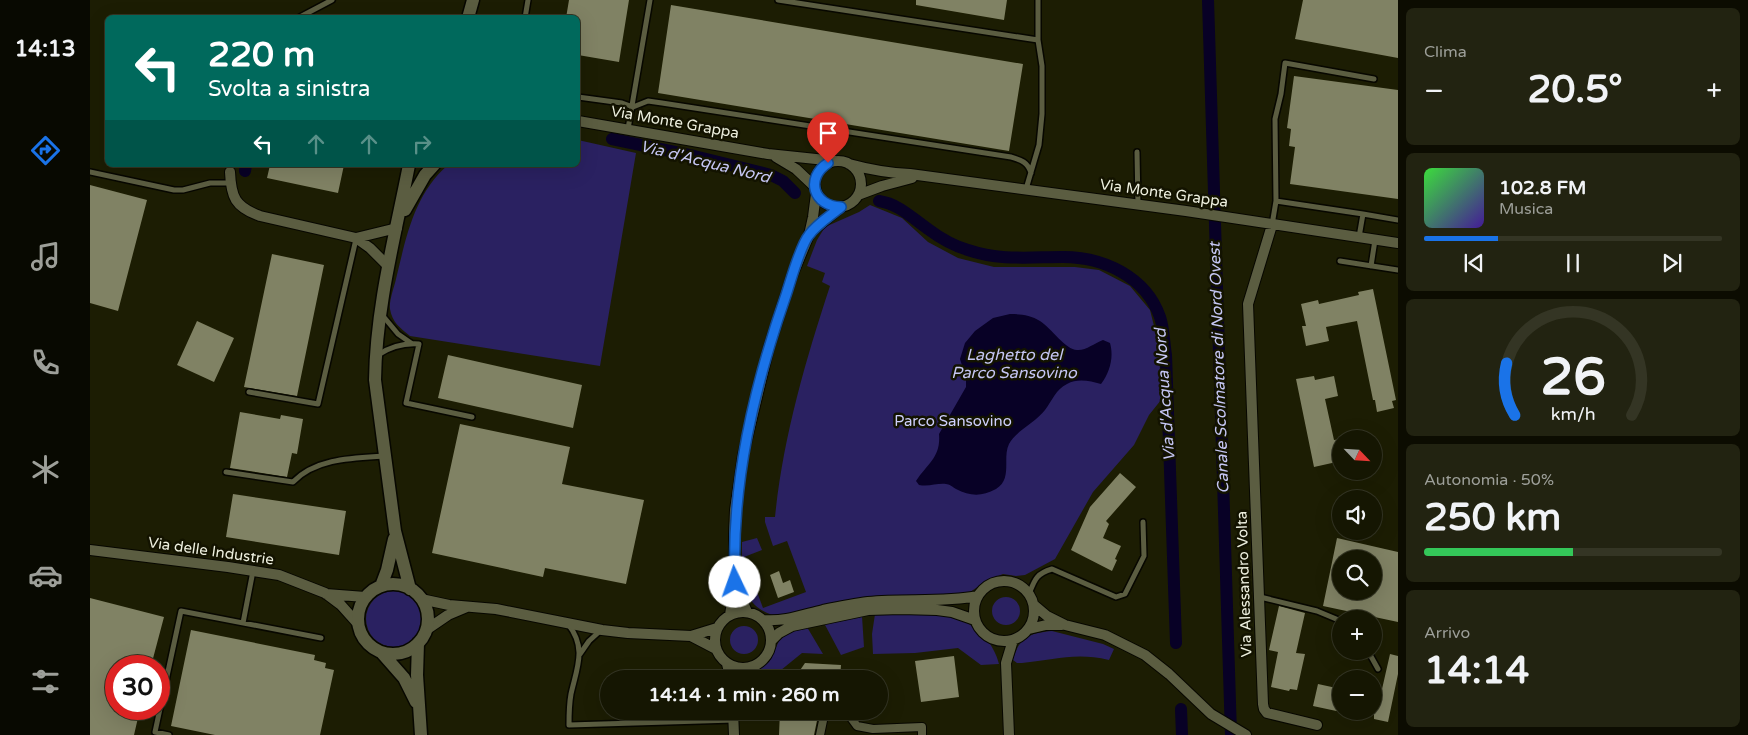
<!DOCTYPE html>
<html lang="it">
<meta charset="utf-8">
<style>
:root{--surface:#151602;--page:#222311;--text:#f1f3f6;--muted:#9d9f99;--line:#343524;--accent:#1a73e8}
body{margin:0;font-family:"Varela Round",sans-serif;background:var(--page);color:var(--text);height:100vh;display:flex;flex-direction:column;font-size:19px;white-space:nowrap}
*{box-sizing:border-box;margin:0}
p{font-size:16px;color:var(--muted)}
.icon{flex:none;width:28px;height:28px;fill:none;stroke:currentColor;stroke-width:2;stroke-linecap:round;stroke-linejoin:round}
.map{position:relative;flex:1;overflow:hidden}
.drawer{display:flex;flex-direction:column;gap:8px;padding:8px;background:#0c0c01;width:350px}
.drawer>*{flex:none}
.hud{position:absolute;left:15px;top:15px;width:475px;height:152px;border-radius:8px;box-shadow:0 5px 20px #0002,0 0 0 1px var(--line);background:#00695c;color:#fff;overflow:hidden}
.needle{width:32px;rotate:115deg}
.fabs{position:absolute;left:1242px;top:430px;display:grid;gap:10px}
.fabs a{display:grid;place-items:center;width:50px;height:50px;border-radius:50%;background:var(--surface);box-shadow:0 5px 20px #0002,0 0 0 1px var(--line);font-size:25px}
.speed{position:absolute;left:15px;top:655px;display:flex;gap:10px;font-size:25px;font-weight:700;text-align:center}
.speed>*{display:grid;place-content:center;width:65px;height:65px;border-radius:50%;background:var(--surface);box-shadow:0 5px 20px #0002,0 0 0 1px var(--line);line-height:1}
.speed .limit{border:8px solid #d22;background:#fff;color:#111}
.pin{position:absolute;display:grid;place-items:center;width:42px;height:42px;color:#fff;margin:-51px -21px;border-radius:50% 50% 50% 0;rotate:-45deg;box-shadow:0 0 5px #0007}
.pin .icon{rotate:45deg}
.me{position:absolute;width:55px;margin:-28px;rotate:357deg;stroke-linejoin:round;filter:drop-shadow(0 0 4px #0008)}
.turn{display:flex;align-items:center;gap:18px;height:105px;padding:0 20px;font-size:22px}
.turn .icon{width:65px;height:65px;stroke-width:2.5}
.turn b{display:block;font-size:35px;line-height:42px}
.lanes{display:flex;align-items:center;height:48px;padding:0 20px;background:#0003;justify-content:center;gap:25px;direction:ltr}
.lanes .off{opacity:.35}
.big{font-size:38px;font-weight:700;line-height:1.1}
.drawer .tile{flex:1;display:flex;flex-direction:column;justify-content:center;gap:8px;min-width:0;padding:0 18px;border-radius:8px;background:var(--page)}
.drawer .dial{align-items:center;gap:0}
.dial svg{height:130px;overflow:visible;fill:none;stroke:var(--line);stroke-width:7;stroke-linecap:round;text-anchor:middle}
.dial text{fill:var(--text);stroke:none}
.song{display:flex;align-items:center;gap:15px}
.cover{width:60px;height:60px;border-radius:8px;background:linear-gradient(135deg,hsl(120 70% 55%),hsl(260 70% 35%))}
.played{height:5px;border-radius:2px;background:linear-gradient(90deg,var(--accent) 25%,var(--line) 25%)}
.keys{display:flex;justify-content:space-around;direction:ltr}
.heat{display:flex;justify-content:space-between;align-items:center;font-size:28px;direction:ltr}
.charge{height:8px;border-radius:4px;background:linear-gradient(90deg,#34c759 50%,var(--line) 0)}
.trip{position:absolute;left:510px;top:670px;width:288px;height:50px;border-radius:25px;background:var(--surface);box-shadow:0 5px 20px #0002,0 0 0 1px var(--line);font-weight:700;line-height:50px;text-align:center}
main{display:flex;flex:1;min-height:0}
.menu{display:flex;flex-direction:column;width:90px;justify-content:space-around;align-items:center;background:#080901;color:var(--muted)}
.menu .icon{width:35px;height:35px}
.menu .active{color:var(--accent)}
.menu b{font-size:22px;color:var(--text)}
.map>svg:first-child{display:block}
</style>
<main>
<nav class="menu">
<b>14:13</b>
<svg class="icon active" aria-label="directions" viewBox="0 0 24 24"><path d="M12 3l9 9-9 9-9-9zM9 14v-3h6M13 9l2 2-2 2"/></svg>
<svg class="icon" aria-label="music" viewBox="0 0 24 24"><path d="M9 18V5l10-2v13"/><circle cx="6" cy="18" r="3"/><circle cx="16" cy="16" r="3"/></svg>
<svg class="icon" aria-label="phone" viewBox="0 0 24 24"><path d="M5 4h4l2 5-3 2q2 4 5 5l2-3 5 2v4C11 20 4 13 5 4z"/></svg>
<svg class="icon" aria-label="climate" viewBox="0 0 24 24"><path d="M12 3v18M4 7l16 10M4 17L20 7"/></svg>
<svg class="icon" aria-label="car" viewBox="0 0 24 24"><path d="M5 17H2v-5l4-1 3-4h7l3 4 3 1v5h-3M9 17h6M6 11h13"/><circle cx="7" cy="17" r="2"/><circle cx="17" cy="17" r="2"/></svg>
<svg class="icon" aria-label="filters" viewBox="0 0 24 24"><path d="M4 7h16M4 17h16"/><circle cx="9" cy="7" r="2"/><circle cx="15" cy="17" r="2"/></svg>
</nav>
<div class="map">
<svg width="1308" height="735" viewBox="0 0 1308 735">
<rect width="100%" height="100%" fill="#1c1d03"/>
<path fill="#2a2161" d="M 488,140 L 546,153 L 510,366 L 320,336 C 310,328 302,322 300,309 C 299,300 304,288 306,279 C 316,238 324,194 358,165 L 488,165 Z
M 780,205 L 812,218 L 838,242 L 868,258 L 904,267 L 985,267 L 1009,270 L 1040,286 L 1060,310 L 1069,346 L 1071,400 L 1059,415 L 1044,445 L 1003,492 L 965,559 L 935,575 L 926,576 L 913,574 L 898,580 L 877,594 L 689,617 C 648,607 652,576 652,542 L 667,538 L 672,550 L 654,557 L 673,608 L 716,592 L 697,541 L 683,546 L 675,522 L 675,517 L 685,517 C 693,438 715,362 740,286 L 732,282 L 735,273 L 717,266 L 727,240 L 735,227 L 769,212 Z
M276 619a28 28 0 1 1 56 0a28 28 0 1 1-56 0Z
M902 611a14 14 0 1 1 28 0a14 14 0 1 1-28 0Z
M 813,613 C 845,614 870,611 894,636 C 901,644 906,653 909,664 L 891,665 L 868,648 L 825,653 L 783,654 L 782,634 L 785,614 Z
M 772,616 L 774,647 L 751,655 L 734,623 Z
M640 640a14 14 0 1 1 28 0a14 14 0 1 1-28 0Z
M 717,627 L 733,654 L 712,653 L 680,679 L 656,679 L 679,662 L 689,641 L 693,637 L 699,633 Z
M 962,631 L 1013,644 L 1024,649 L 1019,660 C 985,652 965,660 932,663 L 927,663 L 923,660 C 929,637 940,633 962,631 Z"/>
<path fill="#080126" d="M 920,314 C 930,314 941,315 950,321 C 961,328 976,350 987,350 C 995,351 1005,343 1013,340 L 1020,343 C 1024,357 1020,372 1011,384 C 1000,381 988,378 977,384 C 966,389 962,401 955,410 C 946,422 927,430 919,444 C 912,458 923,479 906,489 C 891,497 880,496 866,489 C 863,487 859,484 856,484 C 847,483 839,487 829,485 L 826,481 C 838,463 851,457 849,434 L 876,387 L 876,378 L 870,359 L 875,343 L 885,331 L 903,318 Z"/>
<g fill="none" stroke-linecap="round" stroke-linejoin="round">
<path stroke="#080126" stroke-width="12" d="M 1118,0 L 1141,735
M 522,139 L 604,156 L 681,175 L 693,181 L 705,193
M 155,171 L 156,165
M 789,201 C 809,204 822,218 838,229 C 850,238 864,246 878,250 C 910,261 941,257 973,257 C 1014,257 1056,277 1070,317 C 1074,329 1074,343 1076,355 L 1086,643
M 1091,709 L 1092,735"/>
</g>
<path fill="#808264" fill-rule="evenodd" d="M 479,0 L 539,0 L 529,62 L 488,55 L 488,18 L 476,18 Z
M 826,0 L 917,0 L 914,20 L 826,5 Z
M 1213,0 L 1308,0 L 1308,58 L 1205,39 Z
M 581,5 L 933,64 L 919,151 L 568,93 Z
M 1204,76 L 1308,90 L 1308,199 L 1200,184 L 1205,147 L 1199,146 L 1201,129 L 1197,128 Z
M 180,165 L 254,165 L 248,193 L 177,178 Z
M 0,185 L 57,200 L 28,311 L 0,303 Z
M 182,254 L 234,265 L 207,396 L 154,387 Z
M 1283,289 L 1306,400 L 1302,401 L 1304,408 L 1287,412 L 1285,400 L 1283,400 L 1267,321 L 1236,327 L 1239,341 L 1216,346 L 1212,326 L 1216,326 L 1211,304 L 1228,300 L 1229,304 L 1269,295 L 1268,292 Z
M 107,321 L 144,338 L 124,382 L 87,365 Z
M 358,355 L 492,385 L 483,428 L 348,398 Z
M 1224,376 L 1225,380 L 1244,376 L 1248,396 L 1235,399 L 1244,440 L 1251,439 L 1251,461 L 1224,467 L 1206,379 Z
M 150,412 L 190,419 L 191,415 L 213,419 L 207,454 L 202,453 L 197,477 L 140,468 Z
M 370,424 L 480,447 L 472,484 L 554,500 L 536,584 L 455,568 L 453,577 L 342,553 Z
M 1030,473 L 1046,487 L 1016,521 L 1019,524 L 1013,538 L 1031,546 L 1025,559 L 1027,560 L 1022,571 L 981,550 L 1000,507 Z
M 143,494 L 256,511 L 249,555 L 136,537 Z
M 1247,538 L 1308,552 L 1308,622 L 1233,606 ZM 1251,559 L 1284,559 L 1284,591 L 1251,591 Z
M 689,571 L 693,583 L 700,580 L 704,592 L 688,598 L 680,575 Z
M 0,598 L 74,617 L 61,666 L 26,666 L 26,709 L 50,709 L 44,735 L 0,735 Z
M 1189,606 L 1215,613 L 1206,653 L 1215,654 L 1207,690 L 1200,689 L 1199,691 L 1181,687 L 1188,652 L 1179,650 Z
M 101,630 L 225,655 L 224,660 L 236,663 L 235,668 L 244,670 L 230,735 L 125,735 L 81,726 Z
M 1300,654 L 1308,656 L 1308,674 L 1298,722 L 1284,719 L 1284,697 L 1290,698 Z
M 864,656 L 869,697 L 831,702 L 825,661 Z
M 715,663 L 751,665 L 750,679 L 704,679 Z
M 1228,684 L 1251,689 L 1251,712 L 1223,706 Z
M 690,711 L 729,711 L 724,735 L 689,735 Z"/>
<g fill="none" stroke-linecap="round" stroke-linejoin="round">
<defs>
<path id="service" d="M 688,0 L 948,40
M 208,18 L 242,0
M 435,18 L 438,0
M 488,97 L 532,103 L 543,107 L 558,101 L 572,103 L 921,157 C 931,160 938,162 941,173
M 538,129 L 560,0
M 1047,152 L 1048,204
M 0,172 L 84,190 L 93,190 L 120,183 L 141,183
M 936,189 L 949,145 L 952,114 L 952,66 L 948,40 L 948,0
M 1186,201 L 1185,119 L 1191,94 L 1195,63 L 1284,79
M 1182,225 L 1186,201 L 1273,214
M 1269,237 L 1273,214 L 1308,220
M 1250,261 L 1308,270
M 1281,266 L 1285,240
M 293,316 L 308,334 L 321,343
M 288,355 C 300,347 315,343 329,344 L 316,403 L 382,417
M 159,392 L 228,404 L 266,239
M 136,472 L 203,482 C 226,458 264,458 295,456
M 939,594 C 945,579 946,574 962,569 L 1026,597 L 1035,594 L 1054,556 L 1053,522
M 1170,597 L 1227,611 L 1251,621
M 153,623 L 163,571
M 478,624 C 497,648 487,667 481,694 C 479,705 479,715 479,725 L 644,720
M 1278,651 L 1288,669
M 490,654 L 499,641 L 510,631
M 79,735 L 65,732 L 91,611 L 231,638"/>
<path id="pedestrian" d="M 756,711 L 767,726 L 783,729 L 832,727 L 832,735
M 730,735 L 735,711"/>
<path id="minor" d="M 488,121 L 678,154 L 745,161
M 686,157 L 706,169 L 725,187
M725 184a23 23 0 1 1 46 0a23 23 0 1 1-46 0Z
M 759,164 C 781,170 797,173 820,174 L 1096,211 L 1308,243
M 140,172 C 141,197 145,207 170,216 L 266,238 L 280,248 L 298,266
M 768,195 L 792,186 L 822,178
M 1182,225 L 1158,304 L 1173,704 L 1174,709 L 1177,713 L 1227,725
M 719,234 L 751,207
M 266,238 L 307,228
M 0,550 L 138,567 L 189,575 L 235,593 L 251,605 L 268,624
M884 611a30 30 0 1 1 60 0a30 30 0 1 1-60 0Z
M 646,586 L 657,612
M 236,594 L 275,597
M 331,599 L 359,605 L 406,609 L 512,630 L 538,633 L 601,636 L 627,628
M 944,605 L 957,616 L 975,625 L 1015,635 L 1055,655 L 1079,674 L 1121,714 L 1156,735
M625 640a28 28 0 1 1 56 0a28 28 0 1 1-56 0Z
M 640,615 L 645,582 L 644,535 L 645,510 L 653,455 L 679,347 L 702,276 L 719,235 L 723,217 L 726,194
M 673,620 C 695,622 712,615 733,610 C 748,607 763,604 778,602 C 815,598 851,603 888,596
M 939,629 L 956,625 L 972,625
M 336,630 L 358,615 L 377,607
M 601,636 L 626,649
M 682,640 L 689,633 L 702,626 L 778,610 L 811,609 L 847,610 L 862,612 L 885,620
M 637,664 L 641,679
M 643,711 L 644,735
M 919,735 L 916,663 L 923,640"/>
<path id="tertiary" d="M 378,18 L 383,0
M 319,165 C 305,236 286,307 285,380 L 305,531 L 320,589
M 315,210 L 335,175 L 344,165
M268 619a35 35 0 1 1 70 0a35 35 0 1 1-70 0Z
M 291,586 L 297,570 L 304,539
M 328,643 L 327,675 L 331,735
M 292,653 L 314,678 L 326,702"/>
</defs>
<use href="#service" stroke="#070700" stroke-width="8"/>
<use href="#pedestrian" stroke="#070700" stroke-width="10"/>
<use href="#minor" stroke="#070700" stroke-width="12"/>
<use href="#tertiary" stroke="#070700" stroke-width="15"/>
<use href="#service" stroke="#5b5d41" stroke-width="5"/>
<use href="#pedestrian" stroke="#5b5d41" stroke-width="8"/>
<use href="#minor" stroke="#5b5d41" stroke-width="10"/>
<use href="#tertiary" stroke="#5b5d41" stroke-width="12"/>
</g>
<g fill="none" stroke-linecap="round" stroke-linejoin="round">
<defs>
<path id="route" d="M 645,582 C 641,484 664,387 696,295 C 701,280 710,246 719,235 C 727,224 740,216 751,207 C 723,206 715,178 738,163"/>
</defs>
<use href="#route" stroke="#114b97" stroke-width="12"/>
<use href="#route" stroke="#1a73e8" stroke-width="9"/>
</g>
<g text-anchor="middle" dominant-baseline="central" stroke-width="5" stroke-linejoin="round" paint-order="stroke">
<g font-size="15" fill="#eef0df" stroke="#131300">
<text transform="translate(585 122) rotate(10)">Via Monte Grappa</text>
<text transform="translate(1074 193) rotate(8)">Via Monte Grappa</text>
<text transform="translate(121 551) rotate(8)">Via delle Industrie</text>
<text transform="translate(1154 584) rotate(-92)">Via Alessandro Volta</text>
</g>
<g font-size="15" fill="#cfd0fd" stroke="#131300">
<text x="863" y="421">Parco Sansovino</text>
</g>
<g font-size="16" font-style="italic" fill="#c5c6f3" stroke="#131300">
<text transform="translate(615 162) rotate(14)">Via d'Acqua Nord</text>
<text x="924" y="355">Laghetto del<tspan x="924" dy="18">Parco Sansovino</tspan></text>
<text transform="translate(1129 368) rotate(-92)">Canale Scolmatore di Nord Ovest</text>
<text transform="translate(1075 395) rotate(-94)">Via d'Acqua Nord</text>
</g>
</g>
</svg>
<div class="fabs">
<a><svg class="needle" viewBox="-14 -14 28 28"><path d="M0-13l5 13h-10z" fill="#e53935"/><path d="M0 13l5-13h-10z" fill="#9d9f99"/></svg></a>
<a><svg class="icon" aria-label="sound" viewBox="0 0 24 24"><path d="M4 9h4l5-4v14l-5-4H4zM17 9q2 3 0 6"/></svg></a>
<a><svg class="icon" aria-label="search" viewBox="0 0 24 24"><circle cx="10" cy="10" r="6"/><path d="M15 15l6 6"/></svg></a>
<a>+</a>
<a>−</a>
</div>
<div class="speed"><div class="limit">30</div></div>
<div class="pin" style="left:738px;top:163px;background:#d93025"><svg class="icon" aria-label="arrive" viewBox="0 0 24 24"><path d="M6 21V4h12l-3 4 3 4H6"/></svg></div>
<svg class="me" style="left:645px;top:582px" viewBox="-20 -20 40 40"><circle r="19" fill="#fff"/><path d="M0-13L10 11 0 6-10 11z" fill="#1a73e8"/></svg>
<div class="trip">14:14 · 1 min · 260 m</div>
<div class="hud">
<div class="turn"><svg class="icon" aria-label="left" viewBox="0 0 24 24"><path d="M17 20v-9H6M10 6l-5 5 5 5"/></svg><div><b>220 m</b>Svolta a sinistra</div></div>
<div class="lanes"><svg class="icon" aria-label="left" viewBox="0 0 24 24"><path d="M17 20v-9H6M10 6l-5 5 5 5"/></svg><svg class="icon off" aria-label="ahead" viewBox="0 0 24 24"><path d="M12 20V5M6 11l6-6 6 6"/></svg><svg class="icon off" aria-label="ahead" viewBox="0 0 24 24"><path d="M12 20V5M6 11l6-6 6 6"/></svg><svg class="icon off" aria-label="right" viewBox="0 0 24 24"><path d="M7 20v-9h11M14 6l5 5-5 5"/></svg></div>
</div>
</div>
<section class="drawer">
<div class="tile"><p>Clima</p>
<div class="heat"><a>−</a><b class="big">20.5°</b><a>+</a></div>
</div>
<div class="tile">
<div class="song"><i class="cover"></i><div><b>102.8 FM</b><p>Musica</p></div></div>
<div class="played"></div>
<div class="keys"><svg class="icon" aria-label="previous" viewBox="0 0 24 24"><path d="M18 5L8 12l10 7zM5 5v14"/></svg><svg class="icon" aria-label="pause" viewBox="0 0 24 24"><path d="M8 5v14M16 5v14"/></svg><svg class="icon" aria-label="next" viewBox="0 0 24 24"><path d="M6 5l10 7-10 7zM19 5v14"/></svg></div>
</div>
<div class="tile dial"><svg viewBox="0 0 100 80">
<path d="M14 69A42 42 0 1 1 86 69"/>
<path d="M14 69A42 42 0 0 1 9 37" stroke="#1a73e8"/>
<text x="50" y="56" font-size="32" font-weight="700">26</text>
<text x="50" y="72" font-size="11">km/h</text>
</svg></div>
<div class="tile"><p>Autonomia · 50%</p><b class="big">250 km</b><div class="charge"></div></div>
<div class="tile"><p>Arrivo</p><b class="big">14:14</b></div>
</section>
</main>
